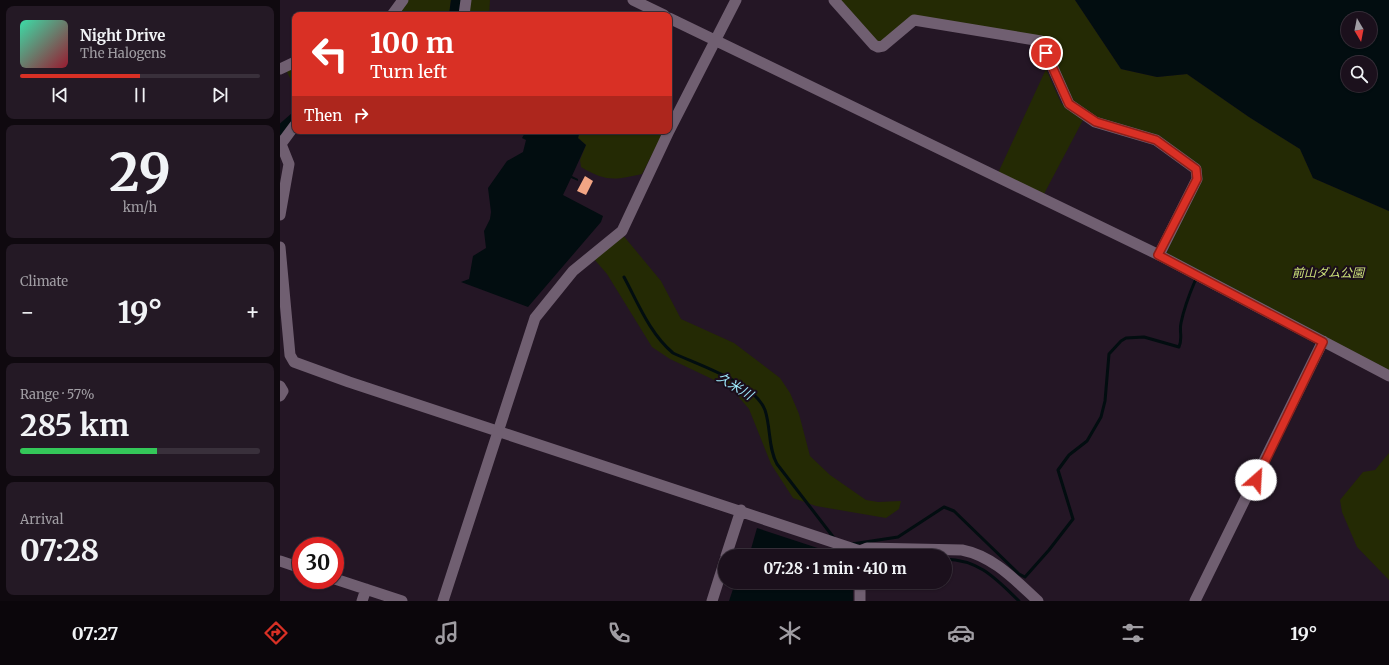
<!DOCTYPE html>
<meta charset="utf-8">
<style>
:root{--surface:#1b101c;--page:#241925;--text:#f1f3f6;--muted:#a09da3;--line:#39303b;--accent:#d93025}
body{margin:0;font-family:Merriweather,"Noto Sans JP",serif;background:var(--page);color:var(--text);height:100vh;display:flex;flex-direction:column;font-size:15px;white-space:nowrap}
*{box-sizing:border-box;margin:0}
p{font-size:13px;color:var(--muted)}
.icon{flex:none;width:22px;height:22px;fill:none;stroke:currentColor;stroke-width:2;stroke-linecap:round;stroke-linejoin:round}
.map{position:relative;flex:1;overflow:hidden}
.drawer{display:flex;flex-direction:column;gap:6px;padding:6px;background:#0f090f;width:280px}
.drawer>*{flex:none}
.banner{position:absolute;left:12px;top:12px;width:380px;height:122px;border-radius:8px;box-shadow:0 1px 3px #0004,0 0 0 1px var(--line);background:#d93025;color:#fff;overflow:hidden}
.needle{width:26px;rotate:170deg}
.controls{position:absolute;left:1061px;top:12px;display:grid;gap:8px}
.controls a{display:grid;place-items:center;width:36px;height:36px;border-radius:50%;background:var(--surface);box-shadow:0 1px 3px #0004,0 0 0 1px var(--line);font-size:20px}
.speed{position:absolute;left:12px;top:537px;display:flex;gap:8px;font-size:20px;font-weight:700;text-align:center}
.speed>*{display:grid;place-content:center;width:52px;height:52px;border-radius:50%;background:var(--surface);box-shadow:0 1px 3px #0004,0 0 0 1px var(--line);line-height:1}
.speed .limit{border:6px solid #d22;background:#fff;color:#111}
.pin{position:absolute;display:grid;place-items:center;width:34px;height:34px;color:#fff;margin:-17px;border:2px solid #fff;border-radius:50%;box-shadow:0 1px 4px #0007}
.me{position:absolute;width:44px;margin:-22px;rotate:26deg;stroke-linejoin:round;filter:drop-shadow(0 0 3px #0008)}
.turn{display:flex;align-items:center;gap:14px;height:84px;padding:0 12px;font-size:18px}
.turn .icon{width:52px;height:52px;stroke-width:2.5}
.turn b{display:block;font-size:28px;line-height:34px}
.then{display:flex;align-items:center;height:38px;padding:0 12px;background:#0003;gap:8px;font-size:15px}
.big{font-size:30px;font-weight:700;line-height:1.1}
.drawer .card{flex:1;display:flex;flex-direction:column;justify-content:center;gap:6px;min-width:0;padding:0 14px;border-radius:8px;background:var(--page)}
.drawer .dial{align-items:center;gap:0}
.dial b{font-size:52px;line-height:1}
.song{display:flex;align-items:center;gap:12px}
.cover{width:48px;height:48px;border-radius:6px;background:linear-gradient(135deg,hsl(160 70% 55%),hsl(350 70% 35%))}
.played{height:4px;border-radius:2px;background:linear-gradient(90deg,var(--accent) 50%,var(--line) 50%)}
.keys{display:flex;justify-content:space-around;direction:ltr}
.heat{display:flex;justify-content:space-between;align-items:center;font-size:22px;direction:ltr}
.charge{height:6px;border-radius:3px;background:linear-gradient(90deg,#34c759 57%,var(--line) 0)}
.trip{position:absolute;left:438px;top:549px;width:234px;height:40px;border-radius:20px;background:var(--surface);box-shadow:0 1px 3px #0004,0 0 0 1px var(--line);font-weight:700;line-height:40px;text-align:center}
.menu{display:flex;height:64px;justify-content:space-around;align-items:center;background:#0b060b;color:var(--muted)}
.menu .icon{width:28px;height:28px}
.menu .on{color:var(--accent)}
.menu b{font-size:18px;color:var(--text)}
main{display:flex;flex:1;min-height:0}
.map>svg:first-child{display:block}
</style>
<main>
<section class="drawer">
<div class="card">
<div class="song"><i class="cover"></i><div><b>Night Drive</b><p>The Halogens</p></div></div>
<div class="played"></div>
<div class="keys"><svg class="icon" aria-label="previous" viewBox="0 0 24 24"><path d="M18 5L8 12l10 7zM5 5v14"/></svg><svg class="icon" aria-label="pause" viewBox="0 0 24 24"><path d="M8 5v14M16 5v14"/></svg><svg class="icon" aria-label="next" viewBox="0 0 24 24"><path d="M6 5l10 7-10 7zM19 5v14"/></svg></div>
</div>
<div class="card dial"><b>29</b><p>km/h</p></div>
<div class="card"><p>Climate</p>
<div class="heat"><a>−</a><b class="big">19°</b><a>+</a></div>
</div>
<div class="card"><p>Range · 57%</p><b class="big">285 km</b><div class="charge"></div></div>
<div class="card"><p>Arrival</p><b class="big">07:28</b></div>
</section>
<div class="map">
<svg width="1109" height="601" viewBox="0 0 1109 601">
<rect width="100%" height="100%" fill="#241625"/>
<path fill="#242a04" d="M 125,0 L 171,0 L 169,15 L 117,15 Z
M 189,0 L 210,0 L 209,15 L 187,15 Z
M 559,0 L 795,0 L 841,69 L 877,77 L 907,74 L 969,117 L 1020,149 L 1033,178 L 1109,211 L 1109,370 L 886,254 L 919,180 L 878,137 L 816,119 L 792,101 L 763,38 L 638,18 L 598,44 Z
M 15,66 L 15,88 L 6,70 Z
M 766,69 L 781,103 L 803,120 L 764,194 L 718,173 Z
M 300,131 L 384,131 L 362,174 C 335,180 326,182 301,167 L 300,160 L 306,145 L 298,138 Z
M 342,234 L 381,281 L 401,319 L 454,343 L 500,378 L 510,393 L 519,414 L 530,456 L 550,475 L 586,500 L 598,502 L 621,501 L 619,509 L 606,518 L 536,506 L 513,498 L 491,464 L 469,409 L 451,388 L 390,359 L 372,347 L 327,274 L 314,259 Z
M 1109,453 L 1109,580 L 1077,547 L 1062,512 L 1060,500 L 1083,472 L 1095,470 Z"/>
<path fill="#020d10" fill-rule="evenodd" d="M 795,0 L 1109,0 L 1109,211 L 1033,178 L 1020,149 L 969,117 L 907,74 L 877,77 L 841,69 ZM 1068,19 L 1090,19 L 1090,41 L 1068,41 ZM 1068,63 L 1090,63 L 1090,85 L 1068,85 Z
M 246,131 L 251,131 L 255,134 L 265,131 L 300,131 L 298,138 L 306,145 L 292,176 L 298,179 L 298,181 L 291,178 L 283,195 L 323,216 L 321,222 L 248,307 L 181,282 L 189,279 L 193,256 L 206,248 L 204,231 L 210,219 L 211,212 L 208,188 L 227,161 L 243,152 L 246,140 L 242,138 Z
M 477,528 L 562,556 L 469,556 Z
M 461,582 L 573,582 L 573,601 L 449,601 L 455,583 L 460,585 Z"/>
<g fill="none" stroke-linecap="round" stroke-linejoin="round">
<path stroke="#020d10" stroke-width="3" d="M 344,277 C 358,303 370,334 393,353 C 418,365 475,383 485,410 C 491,428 488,448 497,464 L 554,538
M 572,544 L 618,537 L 664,507 L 674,511 L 739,574 L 745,577 L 769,550 L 793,519 L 778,470 L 789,455 L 807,441 L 821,417 L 825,401 L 829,354 L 841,341 L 846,338 L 864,337 L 899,347 C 903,338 899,332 901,323 C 904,308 909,295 915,281
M 665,559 C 700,560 716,579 739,601"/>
<path stroke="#020d10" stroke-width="10" d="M 174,15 L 176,0
M 0,130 L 15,117"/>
</g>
<path fill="#f2a584" d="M 305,176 L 313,181 L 306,195 L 297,191 Z"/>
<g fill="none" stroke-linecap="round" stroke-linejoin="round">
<path stroke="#705f71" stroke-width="11" d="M 353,0 L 384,15
M 554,0 L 594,45 L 598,47 L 603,46 L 634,20 L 761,41 L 789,104 L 815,122 L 876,140 L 916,169 L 917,179 L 879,255
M 112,15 L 123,0
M 184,15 L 186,0
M 389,18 L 879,255 L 1109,376
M 0,69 L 15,62
M 389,131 L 456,0
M 0,215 L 9,164 L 1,144 L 15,125
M 0,247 L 10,355 L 14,362 L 69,382 L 580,551 L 587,548 L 682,550 C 713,556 735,580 758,601
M 0,386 L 3,391 L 0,396
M 446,556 L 461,510
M 0,561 L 21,568
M 55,579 L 122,601
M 82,601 L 86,589
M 163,601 L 255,318 L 293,271 L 342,231 L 389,131
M 432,601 L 445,560
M 580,601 L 580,582
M 915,601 L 1043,341"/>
</g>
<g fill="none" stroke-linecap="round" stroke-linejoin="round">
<defs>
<path id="route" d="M 766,53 L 789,104 L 816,122 L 876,140 L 916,169 L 917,179 L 878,255 L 1043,342 L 976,480"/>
</defs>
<use href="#route" stroke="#8d1f18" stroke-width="10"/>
<use href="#route" stroke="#d93025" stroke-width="7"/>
</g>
<g text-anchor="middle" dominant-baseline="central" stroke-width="4" stroke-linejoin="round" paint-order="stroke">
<g font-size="12" font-style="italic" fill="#cce179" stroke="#1a0d1b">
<text x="1048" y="272">前山ダム公園</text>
</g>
<g font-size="13" font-style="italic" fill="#9eeafc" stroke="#1a0d1b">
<text transform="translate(455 386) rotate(32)">久米川</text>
</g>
</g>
</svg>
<div class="controls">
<a><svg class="needle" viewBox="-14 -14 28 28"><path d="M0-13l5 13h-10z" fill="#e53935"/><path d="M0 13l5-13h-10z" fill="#a09da3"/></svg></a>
<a><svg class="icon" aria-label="search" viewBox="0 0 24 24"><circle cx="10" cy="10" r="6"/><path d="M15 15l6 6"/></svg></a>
</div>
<div class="speed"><div class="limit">30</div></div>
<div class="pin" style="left:766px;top:53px;background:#d93025"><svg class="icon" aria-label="arrive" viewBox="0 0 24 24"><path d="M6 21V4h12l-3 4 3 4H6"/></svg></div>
<svg class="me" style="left:976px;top:480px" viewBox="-20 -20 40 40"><circle r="19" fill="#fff"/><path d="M0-13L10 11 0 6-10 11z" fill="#d93025"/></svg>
<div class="trip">07:28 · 1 min · 410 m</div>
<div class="banner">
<div class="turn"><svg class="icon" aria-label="left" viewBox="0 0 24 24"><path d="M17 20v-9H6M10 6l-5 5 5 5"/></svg><div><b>100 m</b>Turn left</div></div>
<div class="then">Then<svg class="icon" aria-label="right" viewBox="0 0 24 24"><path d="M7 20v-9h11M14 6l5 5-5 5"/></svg></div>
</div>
</div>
</main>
<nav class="menu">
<b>07:27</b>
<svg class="icon on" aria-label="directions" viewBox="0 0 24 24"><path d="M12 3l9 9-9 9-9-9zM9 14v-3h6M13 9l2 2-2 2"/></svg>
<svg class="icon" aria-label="music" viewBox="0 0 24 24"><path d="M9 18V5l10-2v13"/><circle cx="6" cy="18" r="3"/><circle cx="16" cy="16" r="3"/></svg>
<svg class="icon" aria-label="phone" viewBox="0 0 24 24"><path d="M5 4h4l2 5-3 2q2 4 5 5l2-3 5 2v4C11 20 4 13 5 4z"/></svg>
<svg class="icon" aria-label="climate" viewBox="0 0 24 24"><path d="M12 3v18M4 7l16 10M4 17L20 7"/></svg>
<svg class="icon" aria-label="car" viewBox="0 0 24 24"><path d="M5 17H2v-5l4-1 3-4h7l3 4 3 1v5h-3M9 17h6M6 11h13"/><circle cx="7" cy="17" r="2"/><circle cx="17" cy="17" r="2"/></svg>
<svg class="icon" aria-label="filters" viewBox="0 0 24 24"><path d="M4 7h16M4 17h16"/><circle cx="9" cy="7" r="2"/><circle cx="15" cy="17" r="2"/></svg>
<b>19°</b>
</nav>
